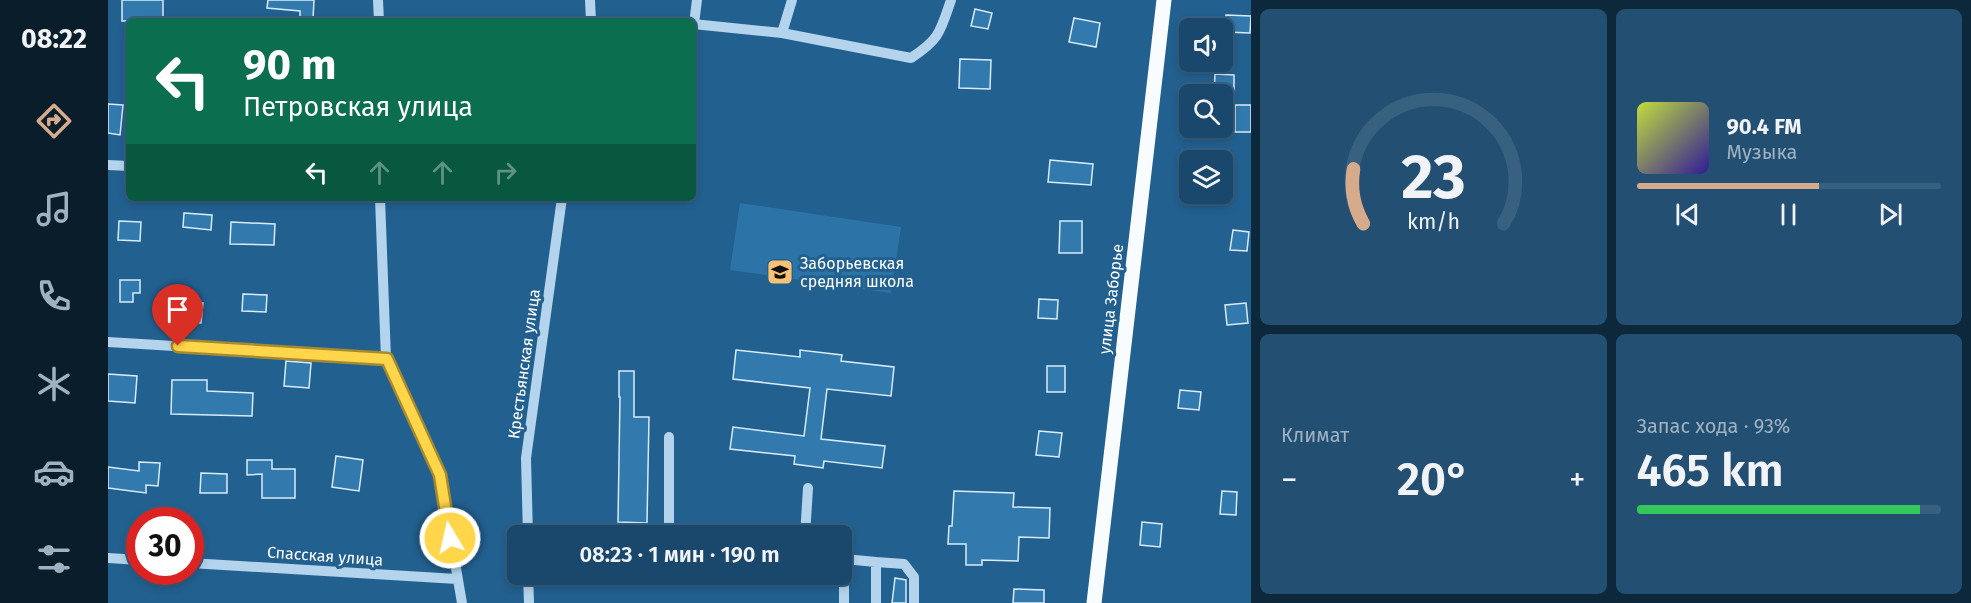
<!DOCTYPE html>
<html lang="ru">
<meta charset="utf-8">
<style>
:root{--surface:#1a486c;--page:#234f72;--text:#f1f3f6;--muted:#9fb2c2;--line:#38607f;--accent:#d6ab8b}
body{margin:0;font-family:"Fira Sans",sans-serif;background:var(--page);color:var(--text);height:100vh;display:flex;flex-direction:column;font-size:22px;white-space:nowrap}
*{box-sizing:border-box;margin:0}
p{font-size:20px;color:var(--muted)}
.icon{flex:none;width:33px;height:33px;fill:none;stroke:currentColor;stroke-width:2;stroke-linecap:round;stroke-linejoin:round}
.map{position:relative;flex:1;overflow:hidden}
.details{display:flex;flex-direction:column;gap:9px;padding:9px;background:#0e283b;width:720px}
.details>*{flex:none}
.top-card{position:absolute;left:18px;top:18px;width:570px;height:183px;border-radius:9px;box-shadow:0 3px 9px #0003,0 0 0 2px var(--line);background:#0b6e4f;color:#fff;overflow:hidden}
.tools{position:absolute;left:1071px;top:18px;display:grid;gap:12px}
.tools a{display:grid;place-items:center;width:54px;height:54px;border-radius:9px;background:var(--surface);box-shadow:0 3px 9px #0003,0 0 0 2px var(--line);font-size:30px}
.speed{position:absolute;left:18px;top:507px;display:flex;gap:12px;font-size:30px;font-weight:700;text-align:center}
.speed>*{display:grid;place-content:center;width:78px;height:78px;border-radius:50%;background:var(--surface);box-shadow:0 3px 9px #0003,0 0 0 2px var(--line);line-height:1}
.speed .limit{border:9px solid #d22;background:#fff;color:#111}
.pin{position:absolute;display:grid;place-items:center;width:51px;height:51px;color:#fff;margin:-62px -26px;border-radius:50% 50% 50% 0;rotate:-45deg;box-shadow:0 0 6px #0007}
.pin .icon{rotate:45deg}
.me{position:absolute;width:66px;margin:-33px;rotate:351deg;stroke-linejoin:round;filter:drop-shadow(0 0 4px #0008)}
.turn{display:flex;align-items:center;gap:21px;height:126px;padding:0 18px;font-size:27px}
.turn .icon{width:78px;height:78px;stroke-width:2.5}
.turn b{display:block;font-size:42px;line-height:51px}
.lanes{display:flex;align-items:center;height:57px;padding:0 18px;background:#0003;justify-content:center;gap:30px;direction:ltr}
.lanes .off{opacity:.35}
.big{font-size:45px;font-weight:600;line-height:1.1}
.details .widget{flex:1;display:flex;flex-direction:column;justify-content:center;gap:9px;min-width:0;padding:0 21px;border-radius:9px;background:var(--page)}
.details .dial{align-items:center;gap:0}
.dial svg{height:156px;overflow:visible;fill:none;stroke:var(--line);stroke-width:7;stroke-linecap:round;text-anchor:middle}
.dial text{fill:var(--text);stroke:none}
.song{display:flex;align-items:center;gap:18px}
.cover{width:72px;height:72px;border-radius:9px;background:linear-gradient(135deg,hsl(70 70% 55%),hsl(250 70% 35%))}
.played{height:6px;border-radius:3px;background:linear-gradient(90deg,var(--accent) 60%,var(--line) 60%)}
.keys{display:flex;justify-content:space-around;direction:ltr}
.heat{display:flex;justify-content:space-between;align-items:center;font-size:33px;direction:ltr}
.charge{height:9px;border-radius:4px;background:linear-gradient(90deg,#34c759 93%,var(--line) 0)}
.details .tiles{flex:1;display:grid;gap:9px;grid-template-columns:repeat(2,1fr)}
.trip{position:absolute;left:399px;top:525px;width:345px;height:60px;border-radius:9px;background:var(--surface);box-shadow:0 3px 9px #0003,0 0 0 2px var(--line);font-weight:600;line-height:60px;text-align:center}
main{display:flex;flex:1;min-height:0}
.dock{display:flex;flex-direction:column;width:108px;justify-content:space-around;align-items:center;background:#0a1d2b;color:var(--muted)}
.dock .icon{width:42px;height:42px}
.dock .on{color:var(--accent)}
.dock b{font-size:27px;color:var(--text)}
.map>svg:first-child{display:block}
</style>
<main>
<nav class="dock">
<b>08:22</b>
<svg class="icon on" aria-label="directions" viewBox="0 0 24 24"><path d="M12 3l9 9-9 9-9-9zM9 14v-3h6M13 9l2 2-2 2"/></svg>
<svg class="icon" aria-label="music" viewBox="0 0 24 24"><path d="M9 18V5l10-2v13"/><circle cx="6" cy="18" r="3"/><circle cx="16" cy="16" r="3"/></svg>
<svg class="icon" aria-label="phone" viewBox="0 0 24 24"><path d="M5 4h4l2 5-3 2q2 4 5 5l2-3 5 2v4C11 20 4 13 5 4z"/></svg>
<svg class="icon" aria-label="climate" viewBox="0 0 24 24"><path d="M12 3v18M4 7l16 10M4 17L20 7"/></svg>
<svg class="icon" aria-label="car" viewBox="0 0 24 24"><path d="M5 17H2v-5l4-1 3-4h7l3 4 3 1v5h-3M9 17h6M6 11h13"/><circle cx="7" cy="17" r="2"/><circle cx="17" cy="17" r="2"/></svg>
<svg class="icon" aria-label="filters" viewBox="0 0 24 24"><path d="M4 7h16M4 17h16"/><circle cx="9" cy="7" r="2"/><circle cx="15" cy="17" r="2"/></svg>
</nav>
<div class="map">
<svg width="1143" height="603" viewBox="0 0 1143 603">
<rect width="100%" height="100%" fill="#226090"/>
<path fill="#2c74a8" d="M 632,203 L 793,227 L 783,293 L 622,270 Z"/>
<path fill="#3279ad" stroke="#d8ebf9" stroke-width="1.5" d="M 14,0 L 55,0 L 55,21 L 14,21 Z
M 160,0 L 206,0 L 205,19 L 192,18 L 192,11 L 159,8 Z
M 867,9 L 884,13 L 880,29 L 863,26 Z
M 1118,15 L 1143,16 L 1142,33 L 1118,32 Z
M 966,18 L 992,23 L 988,47 L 961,42 Z
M 852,59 L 883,60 L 882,89 L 851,88 Z
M 1107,74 L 1126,75 L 1126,97 L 1106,94 Z
M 0,104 L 15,105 L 12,135 L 0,133 Z
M 1127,105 L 1143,105 L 1143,132 L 1127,132 Z
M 942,160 L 985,164 L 983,185 L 940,182 Z
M 76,213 L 104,215 L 103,230 L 75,227 Z
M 11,221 L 33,222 L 32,241 L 10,240 Z
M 952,221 L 974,221 L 974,253 L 951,253 Z
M 123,222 L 167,224 L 166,245 L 122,244 Z
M 1125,230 L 1141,232 L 1139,251 L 1122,250 Z
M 12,280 L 32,280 L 32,293 L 25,293 L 25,302 L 12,302 Z
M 135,294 L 159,295 L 158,312 L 134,311 Z
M 931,299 L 950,300 L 949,319 L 930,318 Z
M 76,302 L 95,303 L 93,323 L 75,322 Z
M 1138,303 L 1140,323 L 1119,325 L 1117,305 Z
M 628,350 L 692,357 L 692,350 L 734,355 L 733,361 L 786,367 L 783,396 L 719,389 L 713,439 L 777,446 L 774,468 L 716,461 L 715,468 L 686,464 L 687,456 L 622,449 L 625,427 L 696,436 L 702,388 L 625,379 Z
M 178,361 L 203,363 L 201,388 L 176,386 Z
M 939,366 L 957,366 L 957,392 L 939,392 Z
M 511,371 L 526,371 L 526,417 L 541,417 L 539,523 L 510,522 L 512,397 L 511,397 Z
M 0,374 L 29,376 L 27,403 L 0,401 Z
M 64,380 L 99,380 L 99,391 L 145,393 L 144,416 L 63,414 Z
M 1072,390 L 1093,392 L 1091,410 L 1070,408 Z
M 931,431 L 954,433 L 951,457 L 928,455 Z
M 228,456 L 255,460 L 251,491 L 224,487 Z
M 139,460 L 164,460 L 164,469 L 187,469 L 187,498 L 154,498 L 154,474 L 139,475 Z
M 31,462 L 52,463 L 50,486 L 38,485 L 38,493 L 0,488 L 0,467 L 31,471 Z
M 93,473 L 119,474 L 119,493 L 92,493 Z
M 846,491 L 906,493 L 905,507 L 942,508 L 941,538 L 911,537 L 910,561 L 874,560 L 874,565 L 858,565 L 858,544 L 840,544 L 841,526 L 844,526 Z
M 1114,491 L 1129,492 L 1128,515 L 1112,514 Z
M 1034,522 L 1054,524 L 1052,547 L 1032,545 Z
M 787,578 L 798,580 L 798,603 L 784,603 Z
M 906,589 L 936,590 L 936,603 L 905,603 Z"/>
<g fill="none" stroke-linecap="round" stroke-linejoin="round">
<path stroke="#b3d4ec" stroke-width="10" d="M 270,0 L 271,21
M 482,0 L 483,21
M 585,24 L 674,33 L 803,58 C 832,39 832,32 843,0
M 586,24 L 589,0
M 674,33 L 684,0
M 0,165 L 21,166
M 272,198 L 278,359 L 332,475 L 354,603
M 0,342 L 278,359
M 561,437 L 561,534 L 573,536
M 420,536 L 418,458 L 454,198
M 697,536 L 700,488
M 0,558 L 32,560
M 734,559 L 736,559 L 736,603
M 736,559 L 768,562 L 768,603
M 768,562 L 796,564 L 806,577 L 806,603
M 82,563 L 349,579
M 420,574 L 421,603"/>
<path stroke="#f9fcff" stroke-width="15" d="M 986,603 L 1056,0"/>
</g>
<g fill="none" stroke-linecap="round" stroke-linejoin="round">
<defs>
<path id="route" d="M 70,346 L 279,359 L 332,475 L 342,538"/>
</defs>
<use href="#route" stroke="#a68a30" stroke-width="15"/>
<use href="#route" stroke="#ffd54a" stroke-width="10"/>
</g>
<defs>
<symbol id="school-square" viewBox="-11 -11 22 22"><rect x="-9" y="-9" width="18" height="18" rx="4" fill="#f8c275" stroke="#226090"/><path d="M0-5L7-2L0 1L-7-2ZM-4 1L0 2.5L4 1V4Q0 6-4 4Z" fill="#111"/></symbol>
</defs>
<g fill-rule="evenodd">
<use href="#school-square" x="657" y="257" width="30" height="30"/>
</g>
<g text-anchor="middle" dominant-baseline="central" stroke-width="6" stroke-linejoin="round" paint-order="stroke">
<g font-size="16" fill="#fff" stroke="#226090" text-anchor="start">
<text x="692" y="263">Заборьевская<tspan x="692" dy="18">средняя школа</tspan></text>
</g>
<g font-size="16" fill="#fff" stroke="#226090">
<text transform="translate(1003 299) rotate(-83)">улица Заборье</text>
<text transform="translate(416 364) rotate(-82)">Крестьянская улица</text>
<text transform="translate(217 556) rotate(4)">Спасская улица</text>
</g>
</g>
</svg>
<div class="tools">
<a><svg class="icon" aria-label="sound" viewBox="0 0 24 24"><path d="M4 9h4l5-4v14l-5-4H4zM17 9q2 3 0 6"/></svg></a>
<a><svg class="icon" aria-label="search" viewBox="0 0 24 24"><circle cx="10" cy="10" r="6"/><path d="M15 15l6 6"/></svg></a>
<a><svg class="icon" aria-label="layers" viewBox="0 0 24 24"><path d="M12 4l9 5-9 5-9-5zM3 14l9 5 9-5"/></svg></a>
</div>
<div class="speed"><div class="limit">30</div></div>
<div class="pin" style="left:70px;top:346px;background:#d93025"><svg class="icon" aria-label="arrive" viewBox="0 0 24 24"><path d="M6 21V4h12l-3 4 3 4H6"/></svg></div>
<svg class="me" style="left:342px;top:538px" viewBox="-20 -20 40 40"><circle r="17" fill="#ffd54a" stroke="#fff" stroke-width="3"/><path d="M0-11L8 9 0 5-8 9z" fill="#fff"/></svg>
<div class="trip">08:23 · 1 мин · 190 m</div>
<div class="top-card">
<div class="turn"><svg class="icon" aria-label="left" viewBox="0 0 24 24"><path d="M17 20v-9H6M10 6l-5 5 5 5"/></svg><div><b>90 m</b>Петровская улица</div></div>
<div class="lanes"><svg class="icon" aria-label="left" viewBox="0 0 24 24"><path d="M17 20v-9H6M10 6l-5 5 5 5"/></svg><svg class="icon off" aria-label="ahead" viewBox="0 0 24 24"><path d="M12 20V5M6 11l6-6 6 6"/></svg><svg class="icon off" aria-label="ahead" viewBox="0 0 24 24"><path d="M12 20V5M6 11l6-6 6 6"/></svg><svg class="icon off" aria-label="right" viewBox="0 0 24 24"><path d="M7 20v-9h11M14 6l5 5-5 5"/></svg></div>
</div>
</div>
<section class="details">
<div class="tiles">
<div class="widget dial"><svg viewBox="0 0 100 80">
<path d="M14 69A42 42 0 1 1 86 69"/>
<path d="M14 69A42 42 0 0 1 9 41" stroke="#d6ab8b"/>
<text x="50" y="56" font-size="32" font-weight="700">23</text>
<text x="50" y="72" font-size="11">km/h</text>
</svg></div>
<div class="widget">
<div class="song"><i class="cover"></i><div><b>90.4 FM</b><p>Музыка</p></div></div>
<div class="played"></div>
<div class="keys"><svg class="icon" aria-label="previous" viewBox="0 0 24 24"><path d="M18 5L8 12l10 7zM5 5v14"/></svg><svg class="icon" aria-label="pause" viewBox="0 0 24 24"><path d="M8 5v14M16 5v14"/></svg><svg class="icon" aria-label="next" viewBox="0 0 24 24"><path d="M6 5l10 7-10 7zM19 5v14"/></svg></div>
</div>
<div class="widget"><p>Климат</p>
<div class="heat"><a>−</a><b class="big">20°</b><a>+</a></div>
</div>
<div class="widget"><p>Запас хода · 93%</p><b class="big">465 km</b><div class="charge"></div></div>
</div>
</section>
</main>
